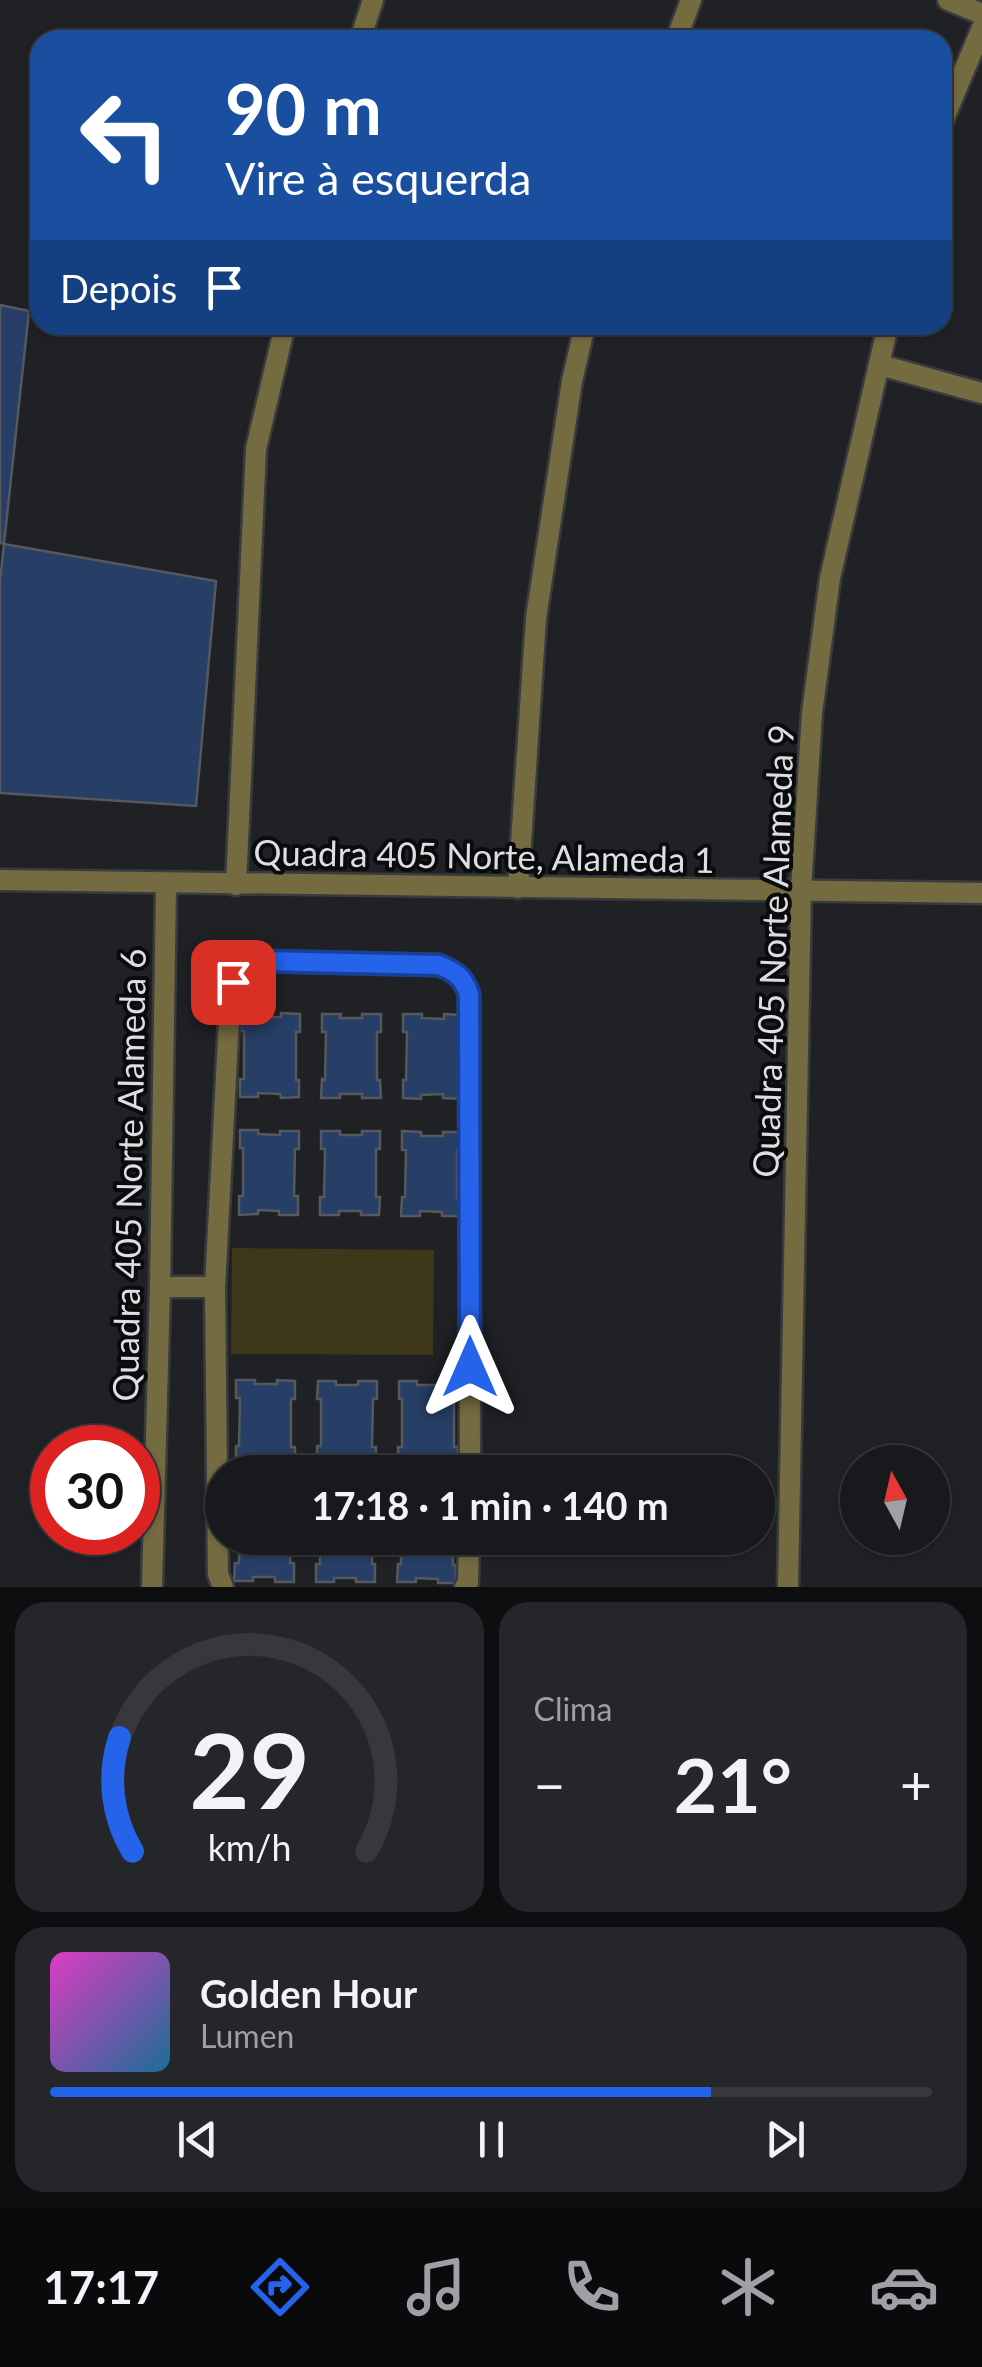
<!DOCTYPE html>
<html lang="pt">
<meta charset="utf-8">
<style>
:root{--surface:#17191c;--page:#242629;--text:#f1f3f6;--muted:#9ea0a3;--line:#36383b;--accent:#2563eb}
body{margin:0;font-family:Lato,sans-serif;background:var(--page);color:var(--text);height:100vh;display:flex;flex-direction:column;font-size:38px;white-space:nowrap}
*{box-sizing:border-box;margin:0}
p{font-size:32px;color:var(--muted)}
.icon{flex:none;width:55px;height:55px;fill:none;stroke:currentColor;stroke-width:2;stroke-linecap:round;stroke-linejoin:round}
.map{position:relative;height:1587px;overflow:hidden}
.sheet{display:flex;flex-direction:column;gap:15px;padding:15px;background:#0d0e0f;flex:1}
.sheet>*{flex:none}
.banner{position:absolute;left:30px;top:30px;width:922px;height:305px;border-radius:30px;box-shadow:0 2px 8px #0004,0 0 0 2px var(--line);background:#1a4fa0;color:#fff;overflow:hidden}
.needle{width:65px;rotate:352deg}
.buttons{position:absolute;left:840px;top:1445px;display:grid;gap:20px}
.buttons a{display:grid;place-items:center;width:110px;height:110px;border-radius:50%;background:var(--surface);box-shadow:0 2px 8px #0004,0 0 0 2px var(--line);font-size:50px}
.speed{position:absolute;left:30px;top:1425px;display:flex;gap:20px;font-size:50px;font-weight:700;text-align:center}
.speed>*{display:grid;place-content:center;width:130px;height:130px;border-radius:50%;background:var(--surface);box-shadow:0 2px 8px #0004,0 0 0 2px var(--line);line-height:1}
.speed .limit{border:15px solid #d22;background:#fff;color:#111}
.pin{position:absolute;display:grid;place-items:center;width:85px;height:85px;color:#fff;margin:-42px;border-radius:20px;box-shadow:0 5px 15px #0006}
.me{position:absolute;width:110px;margin:-55px;rotate:0deg;stroke-linejoin:round;filter:drop-shadow(0 0 8px #0008)}
.turn{display:flex;align-items:center;gap:35px;height:210px;padding:0 30px;font-size:45px}
.turn .icon{width:130px;height:130px;stroke-width:2.5}
.turn b{display:block;font-size:70px;line-height:85px}
.then{display:flex;align-items:center;height:95px;padding:0 30px;background:#0003;gap:20px;font-size:38px}
.big{font-size:75px;font-weight:700;line-height:1.1}
.sheet .widget{flex:1;display:flex;flex-direction:column;justify-content:center;gap:15px;min-width:0;padding:0 35px;border-radius:30px;background:var(--page)}
.sheet .dial{align-items:center;gap:0}
.dial svg{height:260px;overflow:visible;fill:none;stroke:var(--line);stroke-width:7;stroke-linecap:round;text-anchor:middle}
.dial text{fill:var(--text);stroke:none}
.song{display:flex;align-items:center;gap:30px}
.cover{width:120px;height:120px;border-radius:15px;background:linear-gradient(135deg,hsl(310 70% 55%),hsl(200 70% 35%))}
.played{height:10px;border-radius:5px;background:linear-gradient(90deg,var(--accent) 75%,var(--line) 75%)}
.keys{display:flex;justify-content:space-around;direction:ltr}
.heat{display:flex;justify-content:space-between;align-items:center;font-size:55px;direction:ltr}
.sheet .tiles{flex:1;display:grid;gap:15px;grid-template-columns:1fr 1fr}
.widget:last-child{grid-column:span 2}
.trip{position:absolute;left:205px;top:1455px;width:570px;height:100px;border-radius:50px;background:var(--surface);box-shadow:0 2px 8px #0004,0 0 0 2px var(--line);font-weight:700;line-height:100px;text-align:center}
.menu{display:flex;height:160px;justify-content:space-around;align-items:center;background:#090a0b;color:var(--muted)}
.menu .icon{width:70px;height:70px}
.menu .selected{color:var(--accent)}
.menu b{font-size:45px;color:var(--text)}
.map>svg:first-child{display:block}
</style>
<div class="map">
<svg width="982" height="1587" viewBox="0 0 982 1587">
<rect width="100%" height="100%" fill="#1f2125"/>
<path fill="#3e371a" d="M 232,1248 L 434,1250 L 433,1355 L 231,1354 Z"/>
<path fill="#273f67" stroke="#55585c" stroke-width="2.5" d="M 0,305 L 29,311 L 4,544 L 0,543 Z
M 4,544 L 216,581 L 196,806 L 0,793 L 0,581 Z
M 241,1013 L 259,1013 L 259,1017 L 281,1017 L 281,1013 L 300,1014 L 300,1032 L 296,1032 L 296,1080 L 299,1080 L 299,1097 L 281,1098 L 280,1094 L 258,1093 L 258,1097 L 240,1097 L 240,1079 L 244,1079 L 244,1031 L 240,1031 Z
M 322,1014 L 341,1014 L 340,1018 L 362,1018 L 362,1014 L 381,1014 L 381,1032 L 377,1032 L 377,1080 L 380,1080 L 381,1098 L 362,1098 L 362,1094 L 340,1094 L 340,1098 L 321,1098 L 322,1079 L 325,1080 L 326,1032 L 322,1032 Z
M 403,1014 L 422,1014 L 422,1018 L 444,1019 L 444,1014 L 462,1015 L 462,1033 L 459,1032 L 458,1081 L 462,1080 L 461,1099 L 443,1098 L 443,1094 L 421,1095 L 421,1099 L 403,1098 L 403,1080 L 406,1080 L 407,1032 L 403,1032 Z
M 240,1130 L 258,1130 L 258,1134 L 280,1135 L 280,1131 L 299,1131 L 299,1149 L 295,1149 L 294,1196 L 298,1196 L 298,1215 L 279,1215 L 279,1211 L 258,1210 L 258,1214 L 239,1215 L 239,1196 L 243,1196 L 243,1148 L 240,1148 Z
M 321,1131 L 340,1131 L 340,1135 L 362,1135 L 362,1131 L 380,1131 L 380,1149 L 376,1149 L 376,1197 L 380,1197 L 379,1215 L 361,1215 L 361,1211 L 339,1211 L 339,1215 L 320,1215 L 320,1197 L 324,1197 L 325,1149 L 321,1149 Z
M 402,1131 L 421,1132 L 421,1136 L 443,1136 L 443,1132 L 461,1132 L 461,1150 L 457,1150 L 457,1198 L 461,1198 L 461,1216 L 442,1216 L 442,1212 L 420,1211 L 420,1216 L 401,1216 L 402,1197 L 405,1197 L 406,1150 L 402,1150 Z
M 236,1380 L 255,1380 L 255,1384 L 277,1384 L 277,1380 L 295,1381 L 295,1399 L 291,1399 L 291,1447 L 295,1447 L 295,1465 L 276,1464 L 276,1461 L 254,1460 L 254,1464 L 236,1464 L 236,1446 L 239,1446 L 240,1398 L 236,1398 Z
M 318,1381 L 336,1381 L 336,1385 L 358,1385 L 358,1381 L 377,1381 L 377,1399 L 373,1399 L 372,1447 L 376,1447 L 376,1465 L 357,1465 L 358,1461 L 336,1461 L 336,1465 L 317,1465 L 317,1446 L 321,1446 L 321,1399 L 317,1399 Z
M 399,1381 L 417,1381 L 417,1385 L 439,1385 L 439,1381 L 458,1382 L 458,1399 L 454,1399 L 454,1447 L 458,1447 L 457,1466 L 439,1465 L 439,1461 L 417,1462 L 417,1465 L 398,1465 L 398,1447 L 402,1447 L 402,1399 L 399,1399 Z
M 239,1538 L 291,1538 L 290,1563 L 294,1563 L 294,1582 L 275,1582 L 275,1577 L 253,1577 L 253,1581 L 234,1581 L 235,1563 L 239,1563 Z
M 320,1538 L 372,1538 L 372,1564 L 375,1564 L 375,1582 L 356,1582 L 356,1578 L 334,1578 L 334,1582 L 316,1582 L 316,1564 L 320,1564 Z
M 401,1538 L 453,1538 L 453,1565 L 456,1565 L 456,1583 L 438,1583 L 438,1579 L 416,1578 L 416,1582 L 397,1582 L 398,1564 L 401,1564 Z"/>
<g fill="none" stroke-linecap="round" stroke-linejoin="round">
<defs>
<path id="street" d="M 948,0 L 982,14
M 360,40 L 373,0
M 676,40 L 691,0
M 942,123 L 982,28
M 880,365 L 982,393
M 0,880 L 982,893
M 236,885 L 256,449 L 285,325
M 518,888 L 536,618 L 572,381 L 585,325
M 160,1287 L 215,1287
M 152,1587 L 160,1287 L 166,884
M 223,1587 L 218,1574 L 215,1287 L 230,1000 C 234,976 241,972 262,961 L 439,965 C 456,972 463,977 469,994 L 470,1472
M 465,1587 L 468,1582 L 469,1538
M 788,1587 L 801,890 L 812,713 L 830,578 L 888,325"/>
</defs>
<use href="#street" stroke="#393b3f" stroke-width="25"/>
<use href="#street" stroke="#756b41" stroke-width="20"/>
</g>
<g fill="none" stroke-linecap="round" stroke-linejoin="round">
<defs>
<path id="route" d="M 233,982 L 245,970 L 262,961 L 439,965 C 456,972 463,977 469,994 L 470,1367"/>
</defs>
<use href="#route" stroke="#184099" stroke-width="25"/>
<use href="#route" stroke="#2563eb" stroke-width="18"/>
</g>
<g text-anchor="middle" dominant-baseline="central" stroke-width="8" stroke-linejoin="round" paint-order="stroke">
<g font-size="35" fill="#dcdee1" stroke="#0a0b0c">
<text transform="translate(484 855) rotate(1)">Quadra 405 Norte, Alameda 1</text>
<text transform="translate(772 951) rotate(-88)">Quadra 405 Norte Alameda 9</text>
<text transform="translate(128 1175) rotate(-89)">Quadra 405 Norte Alameda 6</text>
</g>
</g>
</svg>
<div class="buttons">
<a><svg class="needle" viewBox="-14 -14 28 28"><path d="M0-13l5 13h-10z" fill="#e53935"/><path d="M0 13l5-13h-10z" fill="#9ea0a3"/></svg></a>
</div>
<div class="speed"><div class="limit">30</div></div>
<div class="pin" style="left:233px;top:982px;background:#d93025"><svg class="icon" aria-label="arrive" viewBox="0 0 24 24"><path d="M6 21V4h12l-3 4 3 4H6"/></svg></div>
<svg class="me" style="left:470px;top:1367px" viewBox="-20 -20 40 40"><path d="M0-17L14 15 0 8-14 15z" fill="#2563eb" stroke="#fff" stroke-width="4"/></svg>
<div class="trip">17:18 · 1 min · 140 m</div>
<div class="banner">
<div class="turn"><svg class="icon" aria-label="left" viewBox="0 0 24 24"><path d="M17 20v-9H6M10 6l-5 5 5 5"/></svg><div><b>90 m</b>Vire à esquerda</div></div>
<div class="then">Depois<svg class="icon" aria-label="arrive" viewBox="0 0 24 24"><path d="M6 21V4h12l-3 4 3 4H6"/></svg></div>
</div>
</div>
<section class="sheet">
<div class="tiles">
<div class="widget dial"><svg viewBox="0 0 100 80">
<path d="M14 69A42 42 0 1 1 86 69"/>
<path d="M14 69A42 42 0 0 1 10 34" stroke="#2563eb"/>
<text x="50" y="56" font-size="32" font-weight="700">29</text>
<text x="50" y="72" font-size="11">km/h</text>
</svg></div>
<div class="widget"><p>Clima</p>
<div class="heat"><a>−</a><b class="big">21°</b><a>+</a></div>
</div>
<div class="widget">
<div class="song"><i class="cover"></i><div><b>Golden Hour</b><p>Lumen</p></div></div>
<div class="played"></div>
<div class="keys"><svg class="icon" aria-label="previous" viewBox="0 0 24 24"><path d="M18 5L8 12l10 7zM5 5v14"/></svg><svg class="icon" aria-label="pause" viewBox="0 0 24 24"><path d="M8 5v14M16 5v14"/></svg><svg class="icon" aria-label="next" viewBox="0 0 24 24"><path d="M6 5l10 7-10 7zM19 5v14"/></svg></div>
</div>
</div>
</section>
<nav class="menu">
<b>17:17</b>
<svg class="icon selected" aria-label="directions" viewBox="0 0 24 24"><path d="M12 3l9 9-9 9-9-9zM9 14v-3h6M13 9l2 2-2 2"/></svg>
<svg class="icon" aria-label="music" viewBox="0 0 24 24"><path d="M9 18V5l10-2v13"/><circle cx="6" cy="18" r="3"/><circle cx="16" cy="16" r="3"/></svg>
<svg class="icon" aria-label="phone" viewBox="0 0 24 24"><path d="M5 4h4l2 5-3 2q2 4 5 5l2-3 5 2v4C11 20 4 13 5 4z"/></svg>
<svg class="icon" aria-label="climate" viewBox="0 0 24 24"><path d="M12 3v18M4 7l16 10M4 17L20 7"/></svg>
<svg class="icon" aria-label="car" viewBox="0 0 24 24"><path d="M5 17H2v-5l4-1 3-4h7l3 4 3 1v5h-3M9 17h6M6 11h13"/><circle cx="7" cy="17" r="2"/><circle cx="17" cy="17" r="2"/></svg>
</nav>
